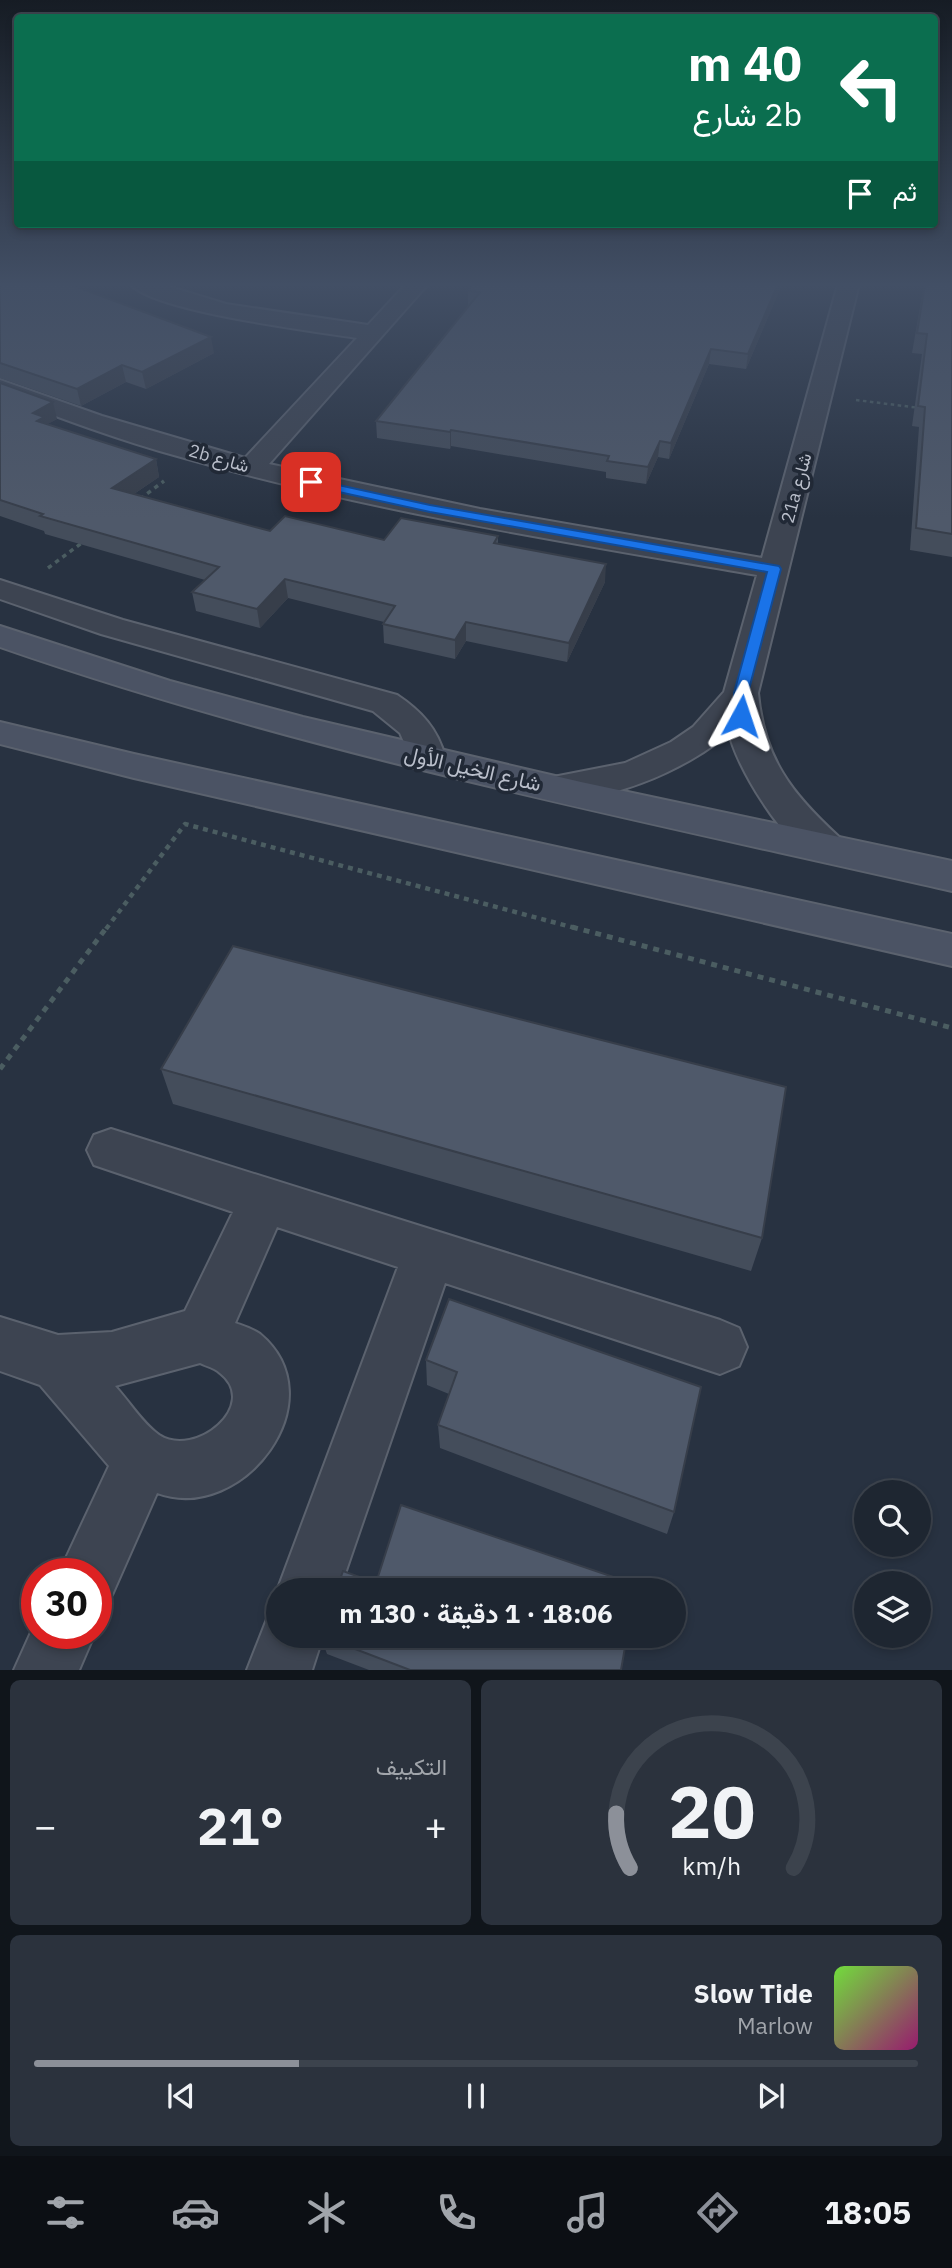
<!DOCTYPE html>
<html lang="ar">
<meta charset="utf-8">
<style>
:root{--surface:#1e2631;--page:#2b323d;--text:#f1f3f6;--muted:#a1a5ab;--line:#3c434d;--accent:#8c9099}
body{margin:0;font-family:"IBM Plex Sans",Vazirmatn,sans-serif;background:var(--page);color:var(--text);direction:rtl;height:100vh;display:flex;flex-direction:column;font-size:26px;white-space:nowrap}
*{box-sizing:border-box;margin:0}
p{font-size:23px;color:var(--muted)}
.icon{flex:none;width:38px;height:38px;fill:none;stroke:currentColor;stroke-width:2;stroke-linecap:round;stroke-linejoin:round}
.map{position:relative;height:1670px;overflow:hidden;direction:ltr}
.panel{display:flex;flex-direction:column;gap:10px;padding:10px;background:#10151b;flex:1}
.panel>*{flex:none}
.top-card{position:absolute;left:14px;top:14px;width:924px;height:214px;border-radius:7px;box-shadow:0 4px 10px #0003,0 0 0 2px var(--line);direction:rtl;background:#0b6e4f;color:#fff;overflow:hidden}
.fabs{position:absolute;left:854px;top:1480px;display:grid;gap:14px}
.fabs a{display:grid;place-items:center;width:77px;height:77px;border-radius:50%;background:var(--surface);box-shadow:0 4px 10px #0003,0 0 0 2px var(--line);font-size:35px}
.speed{position:absolute;left:21px;top:1558px;display:flex;gap:14px;font-size:35px;font-weight:700;text-align:center}
.speed>*{display:grid;place-content:center;width:91px;height:91px;border-radius:50%;background:var(--surface);box-shadow:0 4px 10px #0003,0 0 0 2px var(--line);line-height:1}
.speed .limit{border:10px solid #d22;background:#fff;color:#111}
.pin{position:absolute;display:grid;place-items:center;width:60px;height:60px;color:#fff;margin:-30px;border-radius:14px;box-shadow:0 4px 10px #0006}
.me{position:absolute;width:77px;margin:-38px;rotate:5deg;stroke-linejoin:round;filter:drop-shadow(0 0 5px #0008)}
.turn{display:flex;align-items:center;gap:24px;height:147px;padding:0 21px;font-size:32px}
.turn .icon{width:91px;height:91px;stroke-width:2.5}
.turn b{display:block;font-size:49px;line-height:60px}
.then{display:flex;align-items:center;height:66px;padding:0 21px;background:#0003;gap:14px;font-size:26px}
.big{font-size:52px;font-weight:700;line-height:1.1}
.panel .widget{flex:1;display:flex;flex-direction:column;justify-content:center;gap:10px;min-width:0;padding:0 24px;border-radius:10px;background:var(--page)}
.panel .dial{align-items:center;gap:0}
.dial svg{height:182px;overflow:visible;fill:none;stroke:var(--line);stroke-width:7;stroke-linecap:round;text-anchor:middle}
.dial text{fill:var(--text);stroke:none}
.song{display:flex;align-items:center;gap:21px}
.cover{width:84px;height:84px;border-radius:10px;background:linear-gradient(135deg,hsl(100 70% 55%),hsl(320 70% 35%))}
.played{height:7px;border-radius:4px;background:linear-gradient(90deg,var(--accent) 30%,var(--line) 30%)}
.keys{display:flex;justify-content:space-around;direction:ltr}
.heat{display:flex;justify-content:space-between;align-items:center;font-size:38px;direction:ltr}
.panel .tiles{flex:1;display:grid;gap:10px;grid-template-columns:1fr 1fr}
.widget:last-child{grid-column:span 2}
.trip{position:absolute;left:266px;top:1578px;width:420px;height:70px;border-radius:35px;background:var(--surface);box-shadow:0 4px 10px #0003,0 0 0 2px var(--line);font-weight:700;line-height:70px;text-align:center;direction:rtl}
.menu{display:flex;height:112px;justify-content:space-around;align-items:center;background:#0c0f14;color:var(--muted)}
.menu .icon{width:49px;height:49px}
.menu .active{color:var(--accent)}
.menu b{font-size:32px;color:var(--text)}
.map>svg:first-child{display:block}
</style>
<div class="map">
<svg width="952" height="1670" viewBox="0 0 952 1670">
<rect width="100%" height="100%" fill="#283241"/>
<g fill="none" stroke-linecap="round" stroke-linejoin="round">
<defs>
<path id="minor" d="M 131,284 L 161,284 L 226,304 L 368,325 L 406,284 L 428,284 L 269,464 L 480,509 L 762,558 L 838,284 L 859,284 L 758,693 C 764,759 792,794 839,837 L 844,847 L 839,857 C 829,860 822,862 813,857 C 783,842 735,765 729,732 C 693,768 592,811 543,797 L 537,788 L 543,779 L 625,763 L 671,742 L 693,727 L 724,692 L 757,575 C 564,542 370,511 181,457 C 119,440 60,418 0,395 L 0,380 L 102,416 L 245,458 L 357,338 C 319,332 150,311 131,284 Z
M 0,580 L 123,620 L 397,695 C 421,711 438,729 445,757 L 440,765 L 427,769 L 414,765 L 400,733 L 373,711 L 101,634 L 0,599 Z
M 111,1129 L 720,1320 L 739,1328 L 747,1347 L 739,1366 L 720,1374 L 445,1283 L 339,1591 L 278,1591 L 278,1594 L 277,1591 L 398,1267 L 277,1227 L 235,1323 C 243,1326 253,1329 260,1334 C 338,1399 243,1525 157,1493 L 112,1595 L 96,1601 L 96,1573 L 59,1573 L 109,1466 L 40,1385 L 0,1371 L 0,1317 L 58,1335 L 112,1332 L 185,1311 L 233,1212 L 94,1165 L 87,1150 L 94,1135 ZM 200,1363 C 206,1366 215,1368 220,1373 C 261,1405 195,1459 159,1435 C 142,1423 129,1401 115,1386 Z
M 278,1609 L 278,1636 L 323,1636 L 312,1670 L 247,1670 L 269,1614 Z
M 37,1619 L 37,1633 L 95,1633 L 79,1670 L 14,1670 Z"/>
<path id="secondary" d="M 0,626 L 170,681 L 303,717 L 581,782 L 952,861 L 952,891 C 632,818 310,755 0,647 Z
M 0,722 L 134,754 L 952,934 L 952,966 L 134,778 L 0,744 Z"/>
</defs>
<use href="#minor" stroke="#5b626e" stroke-width="4"/>
<use href="#secondary" stroke="#5b626e" stroke-width="4"/>
<path stroke="#4b5d61" stroke-width="2.5" stroke-dasharray="3.5 3.5" stroke-linecap="butt" d="M 856,400 L 920,408"/>
<path stroke="#4b5d61" stroke-width="3.5" stroke-dasharray="4.5 4.5" stroke-linecap="butt" d="M 140,499 L 164,481
M 48,568 L 83,542"/>
<path stroke="#4b5d61" stroke-width="4.5" stroke-dasharray="5 5" stroke-linecap="butt" d="M 106,929 L 185,824 L 579,929"/>
<path stroke="#4b5d61" stroke-width="5" stroke-dasharray="6 6" stroke-linecap="butt" d="M 572,927 L 952,1028
M 0,1069 L 107,927"/>
<use href="#minor" fill="#3d4451" fill-rule="evenodd"/>
<use href="#secondary" fill="#4b5364" fill-rule="evenodd"/>
</g>
<path fill="#444d5b" d="M 0,284 L 214,353 L 146,389 L 126,382 L 81,406 L 0,378 Z
M 473,284 L 782,284 L 746,369 L 709,364 L 669,459 L 658,457 L 646,484 L 606,478 L 606,472 L 451,446 L 450,449 L 377,438 L 376,421 L 469,306 L 468,306 L 468,291 Z
M 924,284 L 952,284 L 952,557 L 910,550 L 919,427 L 912,426 L 922,354 L 912,353 Z
M 0,383 L 57,419 L 47,424 L 156,459 L 159,477 L 134,494 L 270,531 L 384,540 L 498,536 L 498,544 L 605,582 L 567,662 L 466,641 L 455,659 L 384,643 L 383,624 L 384,622 L 288,598 L 260,628 L 196,611 L 192,592 L 205,580 L 45,534 L 44,531 L 0,516 Z
M 161,1069 L 762,1238 L 751,1271 L 173,1104 Z
M 449,1299 L 674,1512 L 667,1534 L 440,1448 L 438,1425 L 449,1394 L 427,1385 L 426,1360 Z
M 321,1637 L 621,1670 L 369,1670 L 327,1654 Z"/>
<path fill="#373e4a" d="M 778,284 L 782,284 L 746,369 L 748,354 Z
M 211,337 L 214,353 L 146,389 L 142,372 Z
M 711,349 L 709,364 L 669,459 L 671,443 Z
M 122,365 L 126,382 L 81,406 L 77,389 Z
M 53,402 L 57,419 L 46,425 L 41,438 L 33,413 Z
M 451,430 L 451,446 L 450,449 L 450,432 Z
M 660,441 L 658,457 L 646,484 L 648,467 Z
M 156,459 L 159,477 L 116,506 L 112,488 Z
M 606,564 L 605,582 L 567,662 L 569,643 Z
M 285,579 L 288,598 L 260,628 L 257,609 Z
M 466,622 L 466,641 L 455,659 L 455,640 Z"/>
<path fill="#4f596a" stroke="#373e4a" stroke-width="2" d="M 0,284 L 69,284 L 211,337 L 142,372 L 122,365 L 77,389 L 0,363 Z
M 473,284 L 778,284 L 748,354 L 711,349 L 671,443 L 660,441 L 648,467 L 607,461 L 609,456 L 451,430 L 450,432 L 376,421 L 480,292 L 468,291 Z
M 925,284 L 952,284 L 952,534 L 916,528 L 925,407 L 918,406 L 927,334 L 917,333 Z
M 0,383 L 53,402 L 33,413 L 44,417 L 37,421 L 156,459 L 112,488 L 270,531 L 285,516 L 384,540 L 401,518 L 498,536 L 494,543 L 606,564 L 569,643 L 466,622 L 455,640 L 383,624 L 395,606 L 285,579 L 257,609 L 192,592 L 219,567 L 40,516 L 43,514 L 0,500 Z
M 233,946 L 786,1087 L 762,1238 L 161,1069 Z
M 449,1299 L 701,1387 L 674,1512 L 438,1425 L 457,1372 L 426,1360 Z
M 401,1505 L 637,1585 L 636,1591 L 336,1591 L 343,1571 L 376,1583 Z
M 321,1636 L 627,1636 L 621,1670 L 410,1670 Z"/>
<linearGradient id="sky" x2="0" y2="1"><stop stop-color="#161c24"/><stop offset="0.55" stop-color="#424f65"/><stop offset="1" stop-color="#424f65" stop-opacity="0"/></linearGradient>
<rect width="952" height="518" fill="url(#sky)"/>
<path fill="#1a73e8" stroke="#114b97" stroke-width="2" d="M 311,479 L 430,505 L 779,566 L 781,569 L 748,693 L 748,716 L 741,721 L 734,716 L 734,693 L 767,572 L 430,512 L 307,485 L 305,482 Z"/>
<g text-anchor="middle" dominant-baseline="central" stroke-width="7" stroke-linejoin="round" paint-order="stroke">
<g font-size="18" fill="#babfcb" stroke="#212936">
<text transform="translate(219 458) rotate(16)">2b شارع</text>
<text transform="translate(796 488) rotate(-75)">21a شارع</text>
</g>
<g font-size="21" fill="#babfcb" stroke="#212936">
<text transform="translate(473 768) rotate(13)">شارع الخيل الأول</text>
</g>
</g>
</svg>
<div class="fabs">
<a><svg class="icon" aria-label="search" viewBox="0 0 24 24"><circle cx="10" cy="10" r="6"/><path d="M15 15l6 6"/></svg></a>
<a><svg class="icon" aria-label="layers" viewBox="0 0 24 24"><path d="M12 4l9 5-9 5-9-5zM3 14l9 5 9-5"/></svg></a>
</div>
<div class="speed"><div class="limit">30</div></div>
<div class="pin" style="left:311px;top:482px;background:#d93025"><svg class="icon" aria-label="arrive" viewBox="0 0 24 24"><path d="M6 21V4h12l-3 4 3 4H6"/></svg></div>
<svg class="me" style="left:741px;top:716px" viewBox="-20 -20 40 40"><path d="M0-17L14 15 0 8-14 15z" fill="#1a73e8" stroke="#fff" stroke-width="4"/></svg>
<div class="trip">18:06 · 1 دقيقة · 130 m</div>
<div class="top-card">
<div class="turn"><svg class="icon" aria-label="left" viewBox="0 0 24 24"><path d="M17 20v-9H6M10 6l-5 5 5 5"/></svg><div><b>40 m</b>2b شارع</div></div>
<div class="then">ثم<svg class="icon" aria-label="arrive" viewBox="0 0 24 24"><path d="M6 21V4h12l-3 4 3 4H6"/></svg></div>
</div>
</div>
<section class="panel">
<div class="tiles">
<div class="widget dial"><svg viewBox="0 0 100 80">
<path d="M14 69A42 42 0 1 1 86 69"/>
<path d="M14 69A42 42 0 0 1 8 45" stroke="#8c9099"/>
<text x="50" y="56" font-size="32" font-weight="700">20</text>
<text x="50" y="72" font-size="11">km/h</text>
</svg></div>
<div class="widget"><p>التكييف</p>
<div class="heat"><a>−</a><b class="big">21°</b><a>+</a></div>
</div>
<div class="widget">
<div class="song"><i class="cover"></i><div><b>Slow Tide</b><p>Marlow</p></div></div>
<div class="played"></div>
<div class="keys"><svg class="icon" aria-label="previous" viewBox="0 0 24 24"><path d="M18 5L8 12l10 7zM5 5v14"/></svg><svg class="icon" aria-label="pause" viewBox="0 0 24 24"><path d="M8 5v14M16 5v14"/></svg><svg class="icon" aria-label="next" viewBox="0 0 24 24"><path d="M6 5l10 7-10 7zM19 5v14"/></svg></div>
</div>
</div>
</section>
<nav class="menu">
<b>18:05</b>
<svg class="icon active" aria-label="directions" viewBox="0 0 24 24"><path d="M12 3l9 9-9 9-9-9zM9 14v-3h6M13 9l2 2-2 2"/></svg>
<svg class="icon" aria-label="music" viewBox="0 0 24 24"><path d="M9 18V5l10-2v13"/><circle cx="6" cy="18" r="3"/><circle cx="16" cy="16" r="3"/></svg>
<svg class="icon" aria-label="phone" viewBox="0 0 24 24"><path d="M5 4h4l2 5-3 2q2 4 5 5l2-3 5 2v4C11 20 4 13 5 4z"/></svg>
<svg class="icon" aria-label="climate" viewBox="0 0 24 24"><path d="M12 3v18M4 7l16 10M4 17L20 7"/></svg>
<svg class="icon" aria-label="car" viewBox="0 0 24 24"><path d="M5 17H2v-5l4-1 3-4h7l3 4 3 1v5h-3M9 17h6M6 11h13"/><circle cx="7" cy="17" r="2"/><circle cx="17" cy="17" r="2"/></svg>
<svg class="icon" aria-label="filters" viewBox="0 0 24 24"><path d="M4 7h16M4 17h16"/><circle cx="9" cy="7" r="2"/><circle cx="15" cy="17" r="2"/></svg>
</nav>
